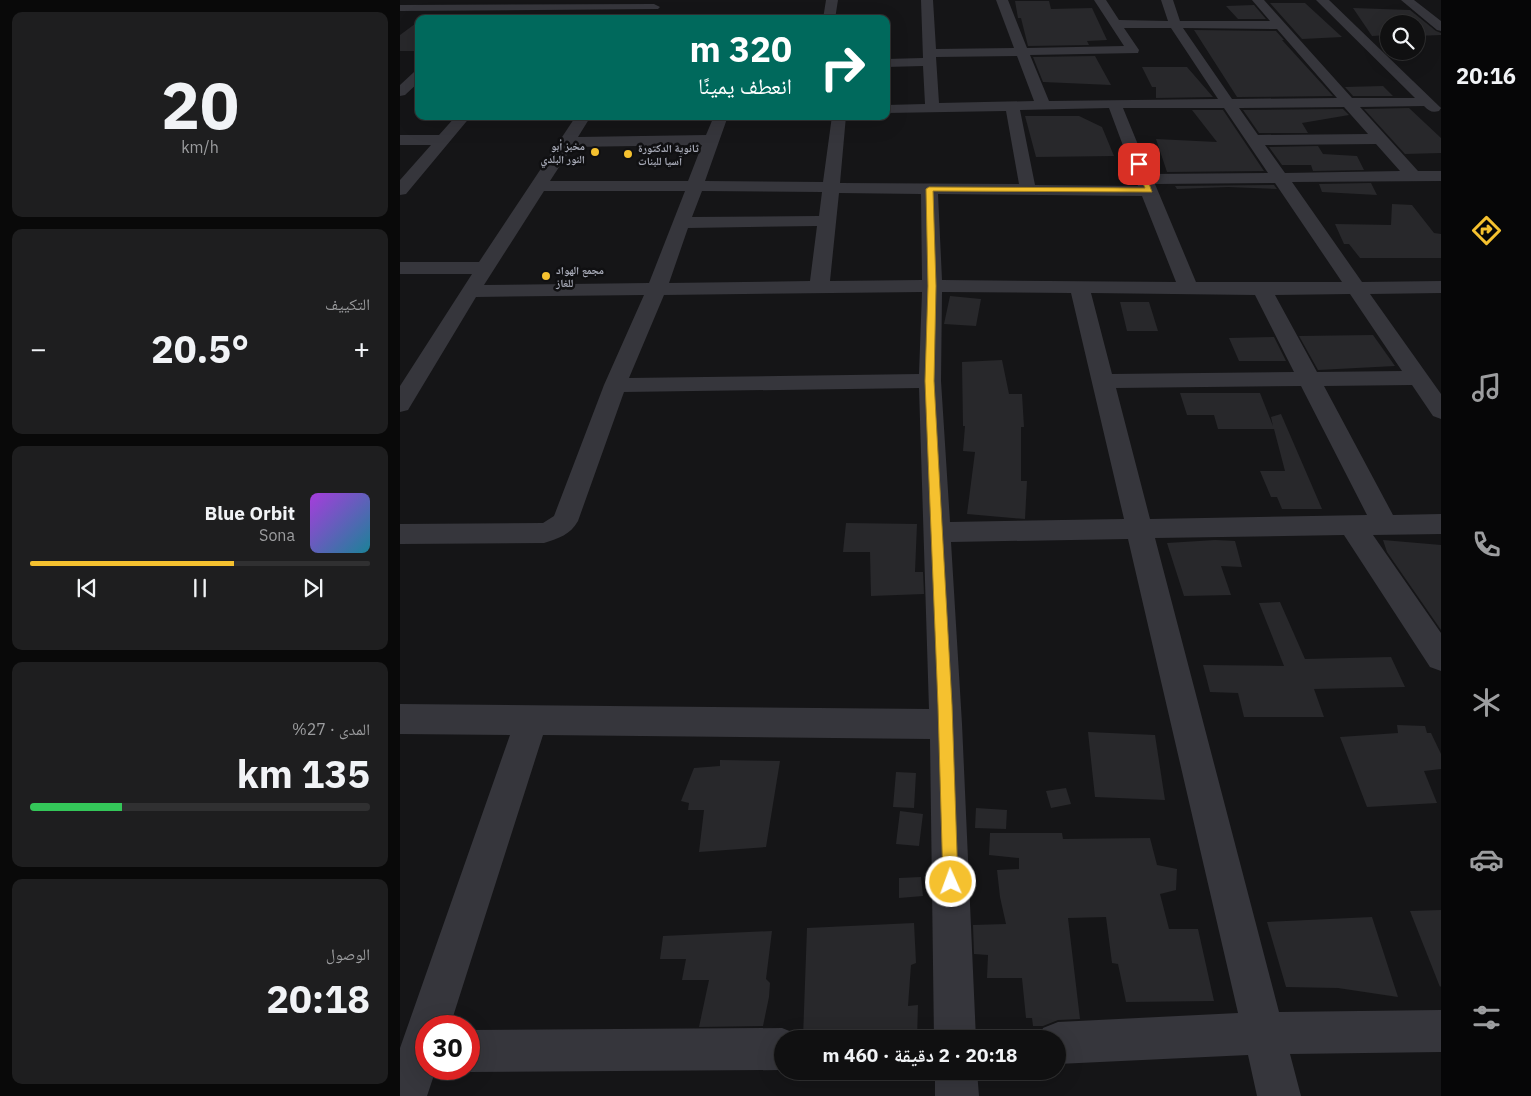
<!DOCTYPE html>
<html lang="ar">
<meta charset="utf-8">
<style>
:root{--surface:#101011;--page:#1e1e1f;--text:#f1f3f6;--muted:#9c9d9f;--line:#303031;--accent:#f5c12f}
body{margin:0;font-family:"IBM Plex Sans","Noto Naskh Arabic",sans-serif;background:var(--page);color:var(--text);direction:rtl;height:100vh;display:flex;flex-direction:column;font-size:19px;white-space:nowrap}
*{box-sizing:border-box;margin:0}
p{font-size:16px;color:var(--muted)}
.icon{flex:none;width:28px;height:28px;fill:none;stroke:currentColor;stroke-width:2;stroke-linecap:round;stroke-linejoin:round}
.map{position:relative;flex:1;overflow:hidden;direction:ltr}
.sheet{display:flex;flex-direction:column;gap:12px;padding:12px;background:#090909;width:400px}
.sheet>*{flex:none}
.hud{position:absolute;left:15px;top:15px;width:475px;height:105px;border-radius:10px;box-shadow:0 5px 20px #0002,0 0 0 1px var(--line);direction:rtl;background:#00695c;color:#fff;overflow:hidden}
.tools{position:absolute;left:980px;top:15px;display:grid;gap:10px}
.tools a{display:grid;place-items:center;width:45px;height:45px;border-radius:50%;background:var(--surface);box-shadow:0 5px 20px #0002,0 0 0 1px var(--line);font-size:25px}
.speed{position:absolute;left:15px;top:1015px;display:flex;gap:10px;font-size:25px;font-weight:700;text-align:center}
.speed>*{display:grid;place-content:center;width:65px;height:65px;border-radius:50%;background:var(--surface);box-shadow:0 5px 20px #0002,0 0 0 1px var(--line);line-height:1}
.speed .limit{border:8px solid #d22;background:#fff;color:#111}
.pin{position:absolute;display:grid;place-items:center;width:42px;height:42px;color:#fff;margin:-21px;border-radius:10px;box-shadow:0 2px 8px #0006}
.me{position:absolute;width:55px;margin:-28px;rotate:358deg;stroke-linejoin:round;filter:drop-shadow(0 0 4px #0008)}
.turn{display:flex;align-items:center;gap:18px;height:105px;padding:0 15px;font-size:22px}
.turn .icon{width:65px;height:65px;stroke-width:2.5}
.turn b{display:block;font-size:35px;line-height:42px}
.big{font-size:38px;font-weight:700;line-height:1.1}
.sheet .tile{flex:1;display:flex;flex-direction:column;justify-content:center;gap:8px;min-width:0;padding:0 18px;border-radius:10px;background:var(--page)}
.sheet .dial{align-items:center;gap:0}
.dial b{font-size:65px;line-height:1}
.song{display:flex;align-items:center;gap:15px}
.cover{width:60px;height:60px;border-radius:8px;background:linear-gradient(135deg,hsl(280 70% 55%),hsl(190 70% 35%))}
.played{height:5px;border-radius:2px;background:linear-gradient(90deg,var(--accent) 60%,var(--line) 60%)}
.keys{display:flex;justify-content:space-around;direction:ltr}
.heat{display:flex;justify-content:space-between;align-items:center;font-size:28px;direction:ltr}
.charge{height:8px;border-radius:4px;background:linear-gradient(90deg,#34c759 27%,var(--line) 0)}
.trip{position:absolute;left:374px;top:1030px;width:292px;height:50px;border-radius:25px;background:var(--surface);box-shadow:0 5px 20px #0002,0 0 0 1px var(--line);font-weight:700;line-height:50px;text-align:center;direction:rtl}
main{display:flex;flex:1;min-height:0}
.menu{display:flex;flex-direction:column;width:90px;justify-content:space-around;align-items:center;background:#060607;color:var(--muted)}
.menu .icon{width:35px;height:35px}
.menu .on{color:var(--accent)}
.menu b{font-size:22px;color:var(--text)}
.map>svg:first-child{display:block}
</style>
<main>
<nav class="menu">
<b>20:16</b>
<svg class="icon on" aria-label="directions" viewBox="0 0 24 24"><path d="M12 3l9 9-9 9-9-9zM9 14v-3h6M13 9l2 2-2 2"/></svg>
<svg class="icon" aria-label="music" viewBox="0 0 24 24"><path d="M9 18V5l10-2v13"/><circle cx="6" cy="18" r="3"/><circle cx="16" cy="16" r="3"/></svg>
<svg class="icon" aria-label="phone" viewBox="0 0 24 24"><path d="M5 4h4l2 5-3 2q2 4 5 5l2-3 5 2v4C11 20 4 13 5 4z"/></svg>
<svg class="icon" aria-label="climate" viewBox="0 0 24 24"><path d="M12 3v18M4 7l16 10M4 17L20 7"/></svg>
<svg class="icon" aria-label="car" viewBox="0 0 24 24"><path d="M5 17H2v-5l4-1 3-4h7l3 4 3 1v5h-3M9 17h6M6 11h13"/><circle cx="7" cy="17" r="2"/><circle cx="17" cy="17" r="2"/></svg>
<svg class="icon" aria-label="filters" viewBox="0 0 24 24"><path d="M4 7h16M4 17h16"/><circle cx="9" cy="7" r="2"/><circle cx="15" cy="17" r="2"/></svg>
</nav>
<div class="map">
<svg width="1041" height="1096" viewBox="0 0 1041 1096">
<rect width="100%" height="100%" fill="#151517"/>
<path fill="#28282b" d="M 615,1 L 649,1 L 651,9 L 692,8 L 707,40 L 687,41 L 689,45 L 628,46 L 621,18 L 618,18 Z
M 870,3 L 905,3 L 942,37 L 902,39 Z
M 854,5 L 866,19 L 838,19 L 826,6 Z
M 953,8 L 1010,10 L 1036,31 L 1041,33 L 1041,35 L 1016,36 L 1016,24 L 989,24 L 989,35 L 972,36 Z
M 19,21 L 19,51 L 0,51 L 0,35 Z
M 794,30 L 876,31 L 884,40 L 882,40 L 933,96 L 837,97 Z
M 695,56 L 711,85 L 643,82 L 633,57 Z
M 742,67 L 787,67 L 813,97 L 756,98 L 756,87 L 752,87 Z
M 983,86 L 993,96 L 953,96 L 945,87 Z
M 1009,108 L 1041,138 L 1041,153 L 1005,154 L 964,109 Z
M 943,109 L 949,115 L 902,123 L 908,133 L 859,133 L 843,110 Z
M 792,110 L 823,110 L 864,171 L 767,172 L 756,139 L 817,142 Z
M 625,116 L 679,116 L 702,127 L 714,156 L 636,157 Z
M 918,146 L 923,154 L 957,156 L 964,170 L 913,171 L 911,165 L 882,165 L 869,147 Z
M 971,183 L 977,195 L 922,192 L 919,184 Z
M 874,185 L 877,189 L 828,187 L 777,189 L 775,186 Z
M 992,204 L 1012,205 L 1034,233 L 1041,234 L 1041,258 L 960,258 L 949,244 L 944,244 L 935,224 L 991,225 Z
M 550,296 L 581,299 L 576,326 L 544,324 Z
M 720,302 L 749,302 L 758,331 L 727,331 Z
M 973,335 L 995,366 L 918,370 L 899,336 Z
M 874,337 L 886,361 L 839,361 L 829,338 Z
M 602,360 L 609,394 L 622,394 L 624,427 L 621,427 L 621,481 L 627,481 L 625,519 L 567,514 L 575,452 L 563,451 L 565,426 L 563,426 L 562,362 Z
M 780,393 L 860,393 L 873,426 L 871,417 L 881,414 L 922,509 L 882,509 L 877,497 L 871,497 L 860,471 L 885,471 L 874,429 L 818,429 L 814,415 L 787,415 Z
M 446,523 L 517,524 L 515,572 L 523,572 L 524,594 L 471,596 L 470,552 L 443,552 Z
M 815,540 L 835,541 L 842,567 L 821,566 L 831,595 L 784,596 L 767,543 Z
M 983,540 L 1041,545 L 1041,630 L 987,552 Z
M 880,602 L 905,659 L 991,657 L 1005,687 L 914,689 L 924,717 L 844,717 L 838,693 L 810,692 L 803,665 L 884,666 L 859,603 Z
M 997,725 L 1025,726 L 1027,733 L 1031,733 L 1041,754 L 1041,769 L 1024,771 L 1037,803 L 967,807 L 940,737 L 998,733 Z
M 688,732 L 755,735 L 765,800 L 695,797 Z
M 320,760 L 380,761 L 366,847 L 299,852 L 304,810 L 288,810 L 289,803 L 281,801 L 294,768 L 320,766 Z
M 496,772 L 516,773 L 514,808 L 493,807 Z
M 666,788 L 671,804 L 651,808 L 646,791 Z
M 576,808 L 607,810 L 606,829 L 575,828 Z
M 500,811 L 523,814 L 519,846 L 496,844 Z
M 590,833 L 662,833 L 663,839 L 750,838 L 757,865 L 777,869 L 776,890 L 760,894 L 769,929 L 798,929 L 814,1001 L 726,1002 L 718,964 L 712,963 L 706,917 L 668,918 L 680,1019 L 658,1020 L 643,1026 L 633,1026 L 632,1018 L 626,1018 L 622,978 L 587,978 L 588,955 L 574,954 L 573,925 L 606,924 L 600,897 L 597,870 L 619,869 L 619,858 L 589,855 Z
M 521,877 L 523,896 L 499,898 L 499,878 Z
M 1041,910 L 1041,986 L 1040,987 L 1010,911 Z
M 972,917 L 998,997 L 938,988 L 886,987 L 867,922 Z
M 514,923 L 516,963 L 511,965 L 508,1006 L 518,1005 L 517,1039 L 403,1038 L 407,928 Z
M 372,931 L 366,979 L 370,983 L 369,997 L 363,1026 L 299,1027 L 309,980 L 282,980 L 286,959 L 260,959 L 263,936 Z"/>
<g fill="none" stroke-linecap="round" stroke-linejoin="round">
<path fill="#36363c" fill-rule="evenodd" d="M 426,0 L 438,0 L 435,19 L 423,19 Z
M 521,0 L 533,0 L 536,49 L 614,48 L 596,0 L 608,0 L 627,48 L 724,46 L 694,0 L 706,0 L 719,20 L 768,21 L 761,0 L 773,0 L 780,21 L 870,21 L 852,0 L 864,0 L 952,98 L 1015,98 L 916,0 L 929,0 L 1041,108 L 1039,111 C 1032,113 1029,111 1024,106 L 960,107 L 1018,171 L 1041,171 L 1041,181 L 892,182 L 962,282 L 1041,281 L 1041,293 L 970,294 L 1041,394 L 1041,419 L 1033,416 L 1012,385 L 924,386 L 993,515 L 1041,514 L 1041,534 L 973,535 L 1041,633 L 1041,671 L 1030,667 L 944,535 L 755,538 L 879,1012 L 1041,1010 L 1041,1052 L 890,1054 L 901,1096 L 857,1096 L 848,1055 L 658,1064 L 658,1039 L 639,1039 L 643,1028 L 658,1022 L 838,1013 L 728,539 L 551,542 L 562,724 L 576,1039 L 534,1039 L 530,739 L 143,735 L 50,1026 L 26,1026 L 26,1069 L 36,1069 L 27,1096 L 0,1096 L 0,1048 L 110,735 L 0,734 L 0,704 L 529,709 L 519,388 L 224,392 L 178,521 C 170,535 159,538 144,543 L 0,544 L 0,524 L 143,523 L 154,516 L 204,385 L 244,295 L 76,297 L 8,410 L 0,412 L 0,386 L 72,274 L 0,274 L 0,262 L 79,262 L 176,116 L 191,116 L 178,137 L 306,135 L 314,116 L 328,116 L 305,181 L 423,182 L 432,116 L 446,116 L 440,183 L 619,184 L 606,111 L 486,113 L 486,105 L 525,104 L 523,66 L 486,67 L 486,59 L 523,58 ZM 724,28 L 771,28 L 818,99 L 649,101 L 630,55 L 738,53 L 739,50 ZM 783,28 L 877,29 L 937,98 L 832,99 ZM 617,56 L 634,101 L 539,103 L 536,57 ZM 944,107 L 968,134 L 858,135 L 839,108 ZM 709,108 L 738,186 L 635,185 L 620,110 ZM 723,108 L 824,108 L 868,173 L 750,174 ZM 976,144 L 1000,171 L 885,173 L 865,145 ZM 302,145 L 288,181 L 150,181 L 172,147 ZM 875,183 L 942,282 L 796,282 L 755,184 ZM 144,191 L 285,191 L 249,283 L 84,285 ZM 302,191 L 422,192 L 419,216 L 292,217 ZM 439,193 L 521,194 L 522,280 L 430,281 ZM 538,194 L 742,196 L 776,282 L 542,280 ZM 417,226 L 410,281 L 269,283 L 288,228 ZM 522,292 L 519,374 L 229,378 L 264,295 ZM 542,292 L 671,293 L 724,519 L 550,522 L 541,381 ZM 691,293 L 855,295 L 894,372 L 712,374 ZM 950,294 L 1002,371 L 917,372 L 875,295 ZM 901,386 L 967,515 L 750,519 L 716,388 Z
M 1001,0 L 1014,0 L 1041,21 L 1041,31 L 1037,30 Z
M 254,4 L 260,7 L 258,9 L 0,11 L 0,5 Z
M 19,71 L 19,82 L 5,95 L 0,96 L 0,85 L 14,72 Z
M 56,116 L 71,116 L 6,194 L 0,195 L 0,180 L 31,145 L 0,145 L 0,135 L 39,135 Z
M 382,1028 L 397,1034 L 399,1039 L 382,1039 L 382,1070 L 69,1072 L 61,1069 L 69,1069 L 69,1030 Z
M 535,1071 L 577,1071 L 579,1096 L 535,1096 Z"/>
</g>
<path fill="#f5c12f" stroke="#9f7d1f" d="M 739,162 L 742,164 L 752,192 L 533,191 L 536,286 L 534,381 L 552,705 L 558,882 L 556,887 L 551,889 L 545,887 L 543,882 L 538,705 L 525,381 L 528,286 L 526,189 L 529,187 L 745,188 L 735,164 Z"/>
<g fill="#f5c12f" stroke="#101012" stroke-width="2">
<circle cx="195" cy="152" r="5"/>
<circle cx="228" cy="154" r="5"/>
<circle cx="146" cy="276" r="5"/>
</g>
<g text-anchor="middle" dominant-baseline="central" stroke-width="5" stroke-linejoin="round" paint-order="stroke">
<g font-size="11" font-weight="bold" fill="#a7aab7" stroke="#101012" text-anchor="start">
<text x="185" y="146" text-anchor="end">مخبز أبو<tspan x="185" dy="13">النور البلدي</tspan></text>
<text x="238" y="148">ثانوية الدكتورة<tspan x="238" dy="13">آسيا للبنات</tspan></text>
<text x="156" y="270">مجمع الهواد<tspan x="156" dy="13">للغاز</tspan></text>
</g>
</g>
</svg>
<div class="tools">
<a><svg class="icon" aria-label="search" viewBox="0 0 24 24"><circle cx="10" cy="10" r="6"/><path d="M15 15l6 6"/></svg></a>
</div>
<div class="speed"><div class="limit">30</div></div>
<div class="pin" style="left:739px;top:164px;background:#d93025"><svg class="icon" aria-label="arrive" viewBox="0 0 24 24"><path d="M6 21V4h12l-3 4 3 4H6"/></svg></div>
<svg class="me" style="left:551px;top:882px" viewBox="-20 -20 40 40"><circle r="17" fill="#f5c12f" stroke="#fff" stroke-width="3"/><path d="M0-11L8 9 0 5-8 9z" fill="#fff"/></svg>
<div class="trip">20:18 · 2 دقيقة · 460 m</div>
<div class="hud">
<div class="turn"><svg class="icon" aria-label="right" viewBox="0 0 24 24"><path d="M7 20v-9h11M14 6l5 5-5 5"/></svg><div><b>320 m</b>انعطف يمينًا</div></div>
</div>
</div>
<section class="sheet">
<div class="tile dial"><b>20</b><p>km/h</p></div>
<div class="tile"><p>التكييف</p>
<div class="heat"><a>−</a><b class="big">20.5°</b><a>+</a></div>
</div>
<div class="tile">
<div class="song"><i class="cover"></i><div><b>Blue Orbit</b><p>Sona</p></div></div>
<div class="played"></div>
<div class="keys"><svg class="icon" aria-label="previous" viewBox="0 0 24 24"><path d="M18 5L8 12l10 7zM5 5v14"/></svg><svg class="icon" aria-label="pause" viewBox="0 0 24 24"><path d="M8 5v14M16 5v14"/></svg><svg class="icon" aria-label="next" viewBox="0 0 24 24"><path d="M6 5l10 7-10 7zM19 5v14"/></svg></div>
</div>
<div class="tile"><p>المدى · 27%</p><b class="big">135 km</b><div class="charge"></div></div>
<div class="tile"><p>الوصول</p><b class="big">20:18</b></div>
</section>
</main>
